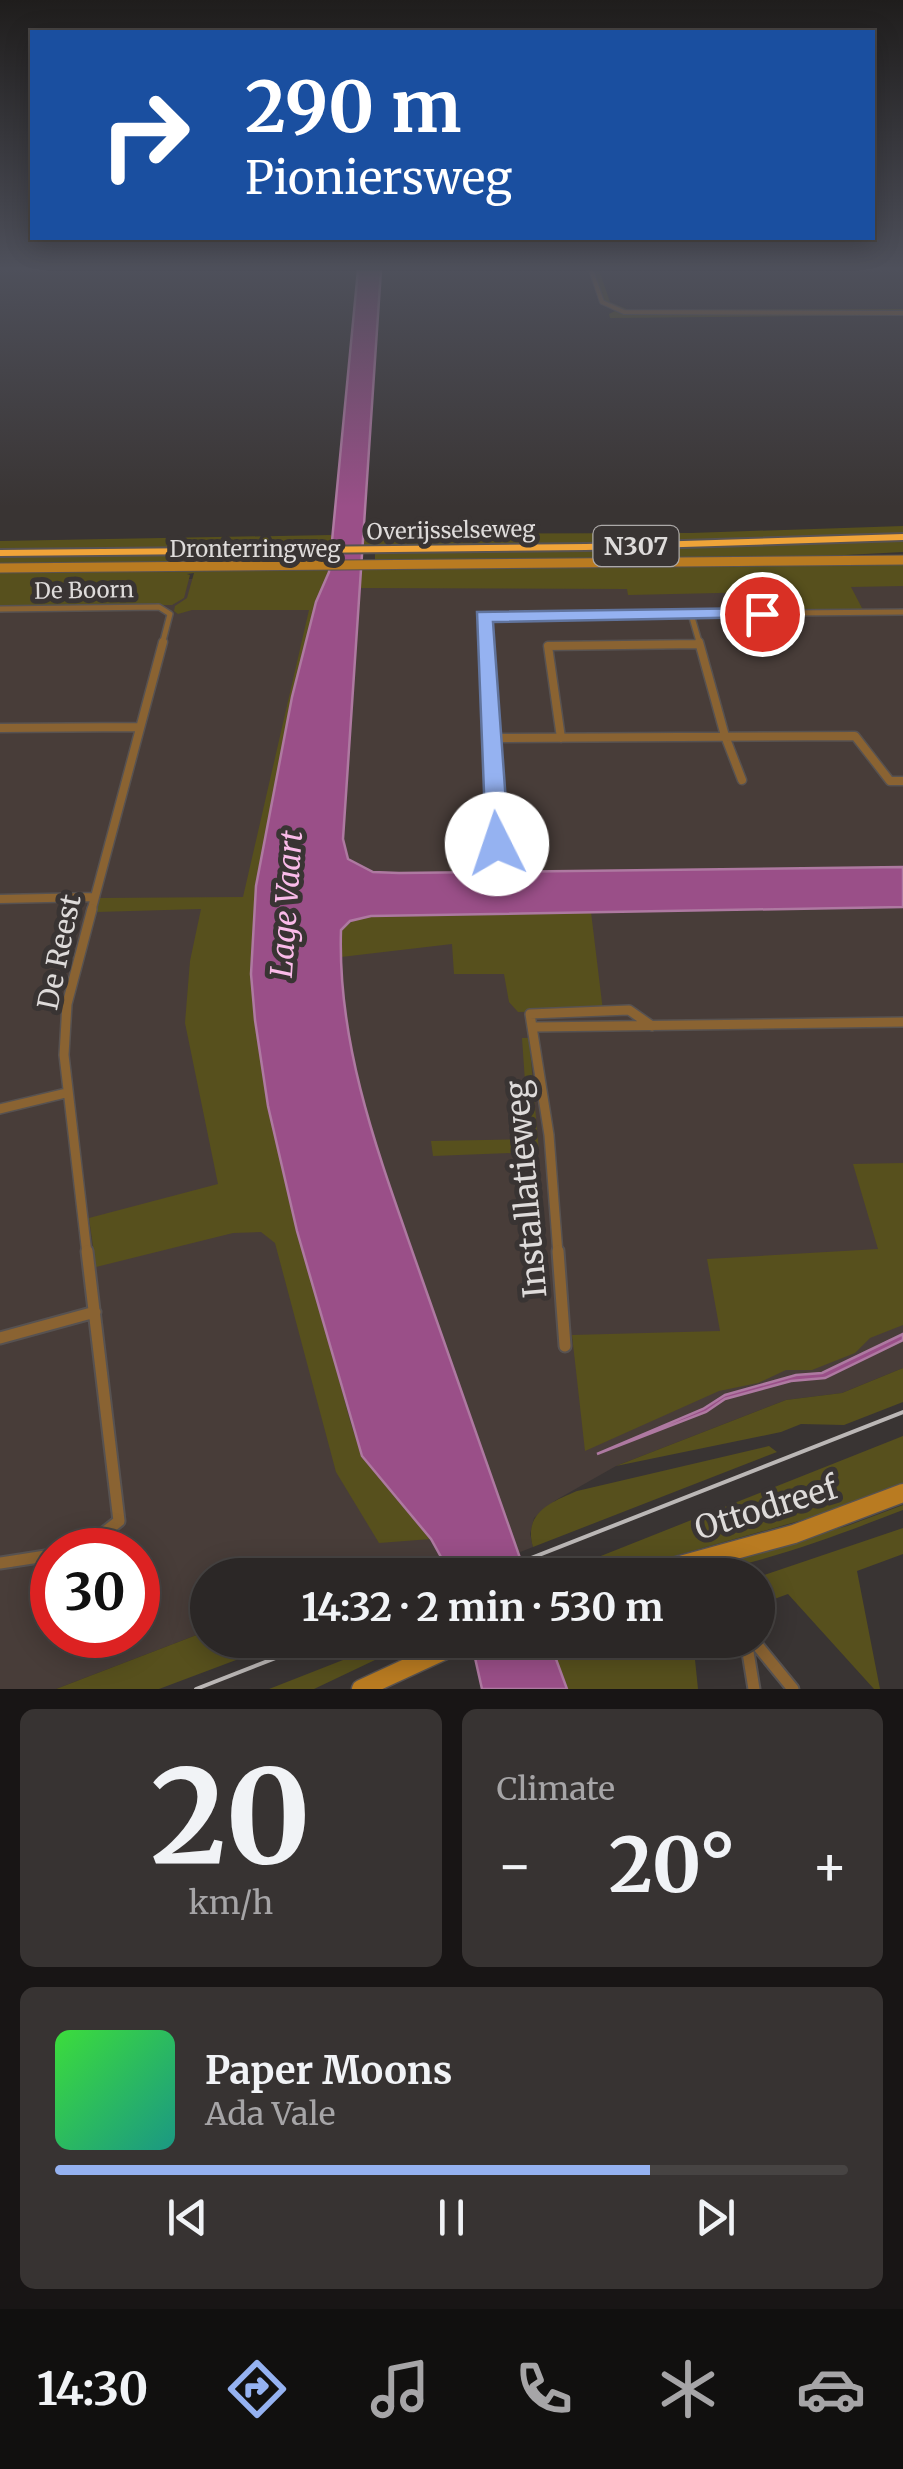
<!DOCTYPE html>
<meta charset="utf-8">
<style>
:root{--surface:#2b2726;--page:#373332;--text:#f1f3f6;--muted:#a6a5a7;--line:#474443;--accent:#95b2f1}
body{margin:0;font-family:Merriweather,serif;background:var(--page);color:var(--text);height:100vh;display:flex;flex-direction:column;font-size:38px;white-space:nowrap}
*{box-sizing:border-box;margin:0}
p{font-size:32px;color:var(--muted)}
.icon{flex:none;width:55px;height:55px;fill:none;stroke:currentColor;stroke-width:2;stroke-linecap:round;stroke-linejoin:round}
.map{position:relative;height:1689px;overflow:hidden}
.drawer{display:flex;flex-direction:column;gap:20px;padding:20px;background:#181515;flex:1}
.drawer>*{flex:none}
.hud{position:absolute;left:30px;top:30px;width:845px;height:210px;border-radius:0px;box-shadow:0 5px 25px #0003,0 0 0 2px var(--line);background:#1a4fa0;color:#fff;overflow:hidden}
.speed{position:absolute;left:30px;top:1528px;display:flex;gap:20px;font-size:50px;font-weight:700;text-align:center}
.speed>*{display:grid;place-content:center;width:130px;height:130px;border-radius:50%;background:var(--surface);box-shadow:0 5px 25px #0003,0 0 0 2px var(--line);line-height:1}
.speed .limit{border:15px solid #d22;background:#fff;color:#111}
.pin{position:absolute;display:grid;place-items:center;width:85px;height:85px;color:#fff;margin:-42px;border:5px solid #fff;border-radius:50%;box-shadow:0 2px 10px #0007}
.me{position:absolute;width:110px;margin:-55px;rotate:356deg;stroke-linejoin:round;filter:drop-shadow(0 0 8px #0008)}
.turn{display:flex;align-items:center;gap:35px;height:210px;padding:0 50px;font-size:45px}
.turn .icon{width:130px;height:130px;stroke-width:2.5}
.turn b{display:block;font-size:70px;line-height:85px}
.big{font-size:75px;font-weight:700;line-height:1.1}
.drawer .tile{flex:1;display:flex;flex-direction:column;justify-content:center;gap:15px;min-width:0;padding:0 35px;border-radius:15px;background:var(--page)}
.drawer .dial{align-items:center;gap:0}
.dial b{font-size:130px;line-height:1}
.song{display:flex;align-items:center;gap:30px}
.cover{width:120px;height:120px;border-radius:15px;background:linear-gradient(135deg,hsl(120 70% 55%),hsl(170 70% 35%))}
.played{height:10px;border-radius:5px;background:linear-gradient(90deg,var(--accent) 75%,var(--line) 75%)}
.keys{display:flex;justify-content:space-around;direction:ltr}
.heat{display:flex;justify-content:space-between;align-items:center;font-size:55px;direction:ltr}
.drawer .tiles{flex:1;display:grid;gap:20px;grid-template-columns:1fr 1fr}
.tile:last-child{grid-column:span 2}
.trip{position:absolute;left:190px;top:1558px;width:585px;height:100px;border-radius:50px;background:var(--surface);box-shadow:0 5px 25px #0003,0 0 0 2px var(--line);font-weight:700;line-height:100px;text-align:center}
.tab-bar{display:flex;height:160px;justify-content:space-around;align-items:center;background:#11100f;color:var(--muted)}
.tab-bar .icon{width:70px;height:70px}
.tab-bar .current{color:var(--accent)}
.tab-bar b{font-size:45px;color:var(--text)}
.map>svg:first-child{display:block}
</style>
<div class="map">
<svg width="903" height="1689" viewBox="0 0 903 1689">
<rect width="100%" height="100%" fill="#393433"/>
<path fill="#483d39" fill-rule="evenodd" d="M 903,571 L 903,1368 L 842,1393 L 786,1400 L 616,1466 L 556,1500 L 534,1518 L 530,1534 L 533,1547 L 461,1575 L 429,1575 L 419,1565 L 392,1560 L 350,1575 L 208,1575 L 207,1631 L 56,1689 L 0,1689 L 0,581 ZM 52,1550 L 138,1550 L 138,1635 L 52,1635 Z"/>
<path fill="#57501d" d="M 594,270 L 599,270 L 610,302 L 629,310 L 903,309 L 903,315 L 610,318 L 609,314 L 615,311 L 653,315 L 888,313 L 624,311 L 603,302 Z
M 903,526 L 903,534 L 360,550 L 363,534 L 691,533 Z
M 331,535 L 332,549 L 0,551 L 0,541 Z
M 903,539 L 903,552 L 807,557 L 375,560 L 375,554 Z
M 316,555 L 315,561 L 0,566 L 0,556 Z
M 903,562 L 903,586 L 851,587 L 863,610 L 786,610 L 778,593 L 768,592 L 628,595 L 627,589 L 359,588 L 359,569 L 401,570 L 381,567 Z
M 329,569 L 292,697 L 256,886 L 250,974 L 279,1155 L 350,1421 L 362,1456 L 431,1539 L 379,1543 L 336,1472 L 275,1243 L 261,1232 L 233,1233 L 96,1267 L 89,1218 L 218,1184 L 185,1023 L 190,961 L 201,909 L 96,912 L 100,898 L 243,897 L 309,610 L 192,610 L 178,614 L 174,611 L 175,606 L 187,598 L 194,573 L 187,574 L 190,575 L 184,598 L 172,605 L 0,606 L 0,570 Z
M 591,912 L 603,1011 L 518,1012 L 509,1002 L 504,974 L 454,974 L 452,944 L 341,957 L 341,930 L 358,917 Z
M 522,1038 L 529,1038 L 539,1152 L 433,1156 L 431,1141 L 529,1139 Z
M 903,1163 L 903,1325 L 870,1338 L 855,1353 L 812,1370 L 786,1370 L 758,1383 L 719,1391 L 585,1451 L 572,1335 L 720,1331 L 707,1259 L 878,1249 L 853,1164 Z
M 903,1368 L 903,1402 L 844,1425 L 801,1424 L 781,1432 L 616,1466 L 786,1400 L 842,1393 Z
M 903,1436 L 903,1483 L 831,1512 L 607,1575 L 553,1575 Z
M 769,1446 L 777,1452 L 533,1547 C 523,1513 551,1502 577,1491 Z
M 903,1505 L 903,1510 C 835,1536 737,1575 666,1575 L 847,1526 Z
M 903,1528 L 903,1554 L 857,1571 L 880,1689 L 874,1689 L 788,1594 L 758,1605 L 758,1577 Z
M 207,1631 L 208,1640 L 289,1640 L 159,1689 L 56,1689 Z
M 394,1640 L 417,1640 L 314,1689 L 269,1689 Z
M 570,1640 L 693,1640 L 698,1689 L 567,1689 L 552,1647 Z"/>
<path fill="#9a4f88" stroke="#ae79a1" stroke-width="2.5" d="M 358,270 L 381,270 L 343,839 L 348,859 L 373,872 L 399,873 L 903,867 L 903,907 L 371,916 L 350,921 L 341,930 C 337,1052 383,1166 422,1279 C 457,1377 491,1476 526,1575 L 451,1575 L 431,1539 L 362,1456 L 297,1231 L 268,1106 L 255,1020 L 251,974 L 256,886 L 292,697 L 316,602 L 329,572 Z
M 903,1334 L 903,1340 L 825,1378 L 791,1381 L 725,1399 L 706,1412 L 597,1454 L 703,1409 L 725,1395 L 796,1375 L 822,1373 Z
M 471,1640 L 549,1640 L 567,1689 L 482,1689 Z"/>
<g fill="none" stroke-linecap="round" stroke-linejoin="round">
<defs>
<path id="street-far4" d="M 591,270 L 602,302 L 624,312 L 903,313"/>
<path id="street-far3" d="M 0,609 L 159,607 L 170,614 L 162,645
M 691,614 L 700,645
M 485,645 L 483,616 L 903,612
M 660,645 L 699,644"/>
<path id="street-far2" d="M 485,642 L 497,844
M 699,642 L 725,736 L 742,780
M 0,728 L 139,727
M 491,738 L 855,736 L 890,781 L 903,781
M 561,738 L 548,646 L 699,644
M 0,899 L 93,897
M 91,912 L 163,642"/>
<path id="street-far1" d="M 535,1027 L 903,1022
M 0,1109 L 66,1093
M 87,1254 L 64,1055 L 67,1004 L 92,909
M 558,1254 L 549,1135 L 530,1014 L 629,1010 L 652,1026"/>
<path id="street" d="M 558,1251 L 565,1346
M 0,1338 L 95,1312
M 82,1550 L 119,1521 L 87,1251
M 0,1563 L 52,1555
M 746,1640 L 754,1689
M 753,1640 L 793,1689"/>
<path id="secondary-far1" d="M 0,568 L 903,560"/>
<path id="secondary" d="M 644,1575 L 794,1534 L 903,1493
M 361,1689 L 467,1640"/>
<path id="highway" d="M 903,534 L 903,540 L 586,550 L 0,556 L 0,550 L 586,544 Z"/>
</defs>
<use href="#street-far4" stroke="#575251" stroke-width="6"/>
<use href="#street-far3" stroke="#575251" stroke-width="8"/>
<use href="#street-far2" stroke="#575251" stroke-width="11"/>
<use href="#street-far1" stroke="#575251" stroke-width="12"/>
<use href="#street" stroke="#575251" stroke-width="15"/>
<use href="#secondary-far1" stroke="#575251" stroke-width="11"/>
<use href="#secondary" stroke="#575251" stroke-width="21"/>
<use href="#highway" stroke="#575251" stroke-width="4"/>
<use href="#street-far4" stroke="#8a6332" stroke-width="4"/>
<use href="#street-far3" stroke="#8a6332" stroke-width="5"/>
<use href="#street-far2" stroke="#8a6332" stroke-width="8"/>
<use href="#street-far1" stroke="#8a6332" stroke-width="9"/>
<use href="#street" stroke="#8a6332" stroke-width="11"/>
<use href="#secondary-far1" stroke="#b97b21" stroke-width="9"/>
<use href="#secondary" stroke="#b97b21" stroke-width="18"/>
<use href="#highway" fill="#f0a439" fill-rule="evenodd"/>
<path stroke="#bbb7b6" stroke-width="4" d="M 488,1575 L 903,1412
M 308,1658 L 354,1640
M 196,1689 L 322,1640"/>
</g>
<linearGradient id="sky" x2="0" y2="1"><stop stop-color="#1f1d1c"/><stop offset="0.53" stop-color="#4e505b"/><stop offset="1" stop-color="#4e505b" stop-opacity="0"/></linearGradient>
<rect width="903" height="507" fill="url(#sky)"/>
<path fill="#95b2f1" stroke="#61749d" stroke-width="2.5" d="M 762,608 L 771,614 L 768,617 L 493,622 L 509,844 L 505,849 L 489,849 L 486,844 L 477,612 Z"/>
<g text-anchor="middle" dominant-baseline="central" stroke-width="10" stroke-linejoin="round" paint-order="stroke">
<g font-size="22" fill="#dedbda" stroke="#393433">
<text transform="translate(451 530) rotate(-1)">Overijsselseweg</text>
<text x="255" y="549">Dronterringweg</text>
<text transform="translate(84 590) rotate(-1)">De Boorn</text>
</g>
<rect fill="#393433" stroke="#aca9a8" stroke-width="2.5" x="593.5" y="526" width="85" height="40" rx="8"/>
<g font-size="25" font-weight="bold" fill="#dedbda">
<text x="636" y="546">N307</text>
</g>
<g font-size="28" fill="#dedbda" stroke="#393433">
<text transform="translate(59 952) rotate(-78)">De Reest</text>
</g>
<g font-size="30" font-style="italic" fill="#fabbe9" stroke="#393433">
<text transform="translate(286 904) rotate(-86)">Lage Vaart</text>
</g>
<g font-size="32" fill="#dedbda" stroke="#393433">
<text transform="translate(526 1189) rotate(-95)">Installatieweg</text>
<text transform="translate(766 1508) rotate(-17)">Ottodreef</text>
</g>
</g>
</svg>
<div class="speed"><div class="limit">30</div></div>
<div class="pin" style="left:762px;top:614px;background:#d93025"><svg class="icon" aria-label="arrive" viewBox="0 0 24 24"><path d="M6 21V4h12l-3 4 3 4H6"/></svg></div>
<svg class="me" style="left:497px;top:844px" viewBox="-20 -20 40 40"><circle r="19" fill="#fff"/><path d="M0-13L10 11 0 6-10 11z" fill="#95b2f1"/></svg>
<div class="trip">14:32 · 2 min · 530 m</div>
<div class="hud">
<div class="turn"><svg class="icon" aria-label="right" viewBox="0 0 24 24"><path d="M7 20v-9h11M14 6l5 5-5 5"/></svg><div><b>290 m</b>Pioniersweg</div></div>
</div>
</div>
<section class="drawer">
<div class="tiles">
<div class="tile dial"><b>20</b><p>km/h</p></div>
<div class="tile"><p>Climate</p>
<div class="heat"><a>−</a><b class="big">20°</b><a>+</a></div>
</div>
<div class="tile">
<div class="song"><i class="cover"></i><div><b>Paper Moons</b><p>Ada Vale</p></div></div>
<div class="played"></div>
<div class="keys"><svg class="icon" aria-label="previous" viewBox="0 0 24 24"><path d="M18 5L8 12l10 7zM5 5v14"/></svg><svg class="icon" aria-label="pause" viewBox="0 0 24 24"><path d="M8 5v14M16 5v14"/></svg><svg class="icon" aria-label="next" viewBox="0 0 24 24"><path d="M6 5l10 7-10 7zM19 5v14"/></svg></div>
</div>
</div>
</section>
<nav class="tab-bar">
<b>14:30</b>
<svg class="icon current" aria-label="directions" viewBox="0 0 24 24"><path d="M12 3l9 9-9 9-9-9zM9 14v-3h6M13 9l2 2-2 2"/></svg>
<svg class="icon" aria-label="music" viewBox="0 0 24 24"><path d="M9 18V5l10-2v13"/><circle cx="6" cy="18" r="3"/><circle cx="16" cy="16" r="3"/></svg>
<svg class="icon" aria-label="phone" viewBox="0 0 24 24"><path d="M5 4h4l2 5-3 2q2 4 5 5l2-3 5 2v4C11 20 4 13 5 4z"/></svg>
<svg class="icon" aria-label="climate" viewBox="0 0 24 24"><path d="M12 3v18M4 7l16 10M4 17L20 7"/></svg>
<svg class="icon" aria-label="car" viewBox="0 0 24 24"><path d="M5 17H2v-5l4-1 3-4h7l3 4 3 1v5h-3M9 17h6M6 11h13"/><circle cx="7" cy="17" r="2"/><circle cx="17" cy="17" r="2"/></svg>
</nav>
